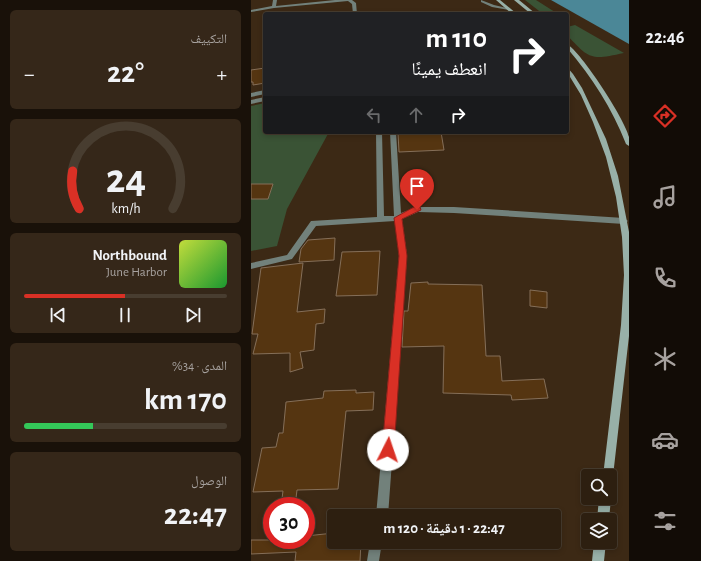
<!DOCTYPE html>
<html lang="ar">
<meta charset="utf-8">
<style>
:root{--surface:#2d1f10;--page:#352719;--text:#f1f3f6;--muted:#a7a29f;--line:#483d30;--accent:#d93025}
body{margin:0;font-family:"Alegreya Sans","Noto Naskh Arabic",sans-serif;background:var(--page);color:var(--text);direction:rtl;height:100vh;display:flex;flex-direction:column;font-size:15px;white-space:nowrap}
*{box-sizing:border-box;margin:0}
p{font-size:13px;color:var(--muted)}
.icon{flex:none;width:22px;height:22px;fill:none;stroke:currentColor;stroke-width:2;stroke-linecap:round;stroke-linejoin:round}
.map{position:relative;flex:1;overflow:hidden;direction:ltr}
.drawer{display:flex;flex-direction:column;gap:10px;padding:10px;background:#191109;width:251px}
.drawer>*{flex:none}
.guide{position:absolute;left:12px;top:12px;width:306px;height:122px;border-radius:4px;box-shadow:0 2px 6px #0003,0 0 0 1px var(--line);direction:rtl;background:#202124;color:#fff;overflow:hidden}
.controls{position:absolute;left:330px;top:469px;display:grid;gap:8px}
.controls a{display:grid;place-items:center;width:36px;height:36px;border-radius:4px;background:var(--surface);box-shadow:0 2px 6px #0003,0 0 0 1px var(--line);font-size:20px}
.speed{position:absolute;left:12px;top:497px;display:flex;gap:8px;font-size:20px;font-weight:700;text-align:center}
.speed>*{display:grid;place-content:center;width:52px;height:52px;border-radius:50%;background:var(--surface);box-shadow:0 2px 6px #0003,0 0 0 1px var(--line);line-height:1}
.speed .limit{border:6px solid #d22;background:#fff;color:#111}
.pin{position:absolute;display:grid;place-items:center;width:34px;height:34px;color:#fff;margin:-41px -17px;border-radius:50% 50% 50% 0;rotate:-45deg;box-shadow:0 0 4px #0007}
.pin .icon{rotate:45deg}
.me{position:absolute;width:44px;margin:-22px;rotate:4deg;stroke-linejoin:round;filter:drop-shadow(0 0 3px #0008)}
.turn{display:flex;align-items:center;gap:14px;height:84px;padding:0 16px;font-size:18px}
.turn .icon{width:52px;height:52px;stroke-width:2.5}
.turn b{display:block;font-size:28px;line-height:34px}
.lanes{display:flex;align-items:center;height:38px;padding:0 16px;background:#0003;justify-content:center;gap:20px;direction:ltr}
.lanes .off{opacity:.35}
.big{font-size:30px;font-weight:700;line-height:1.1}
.drawer .tile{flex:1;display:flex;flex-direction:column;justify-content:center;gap:6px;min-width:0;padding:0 14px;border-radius:6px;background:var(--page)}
.drawer .dial{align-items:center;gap:0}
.dial svg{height:104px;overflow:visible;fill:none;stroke:var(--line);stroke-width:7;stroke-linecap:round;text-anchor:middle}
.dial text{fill:var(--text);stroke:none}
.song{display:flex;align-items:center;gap:12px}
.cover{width:48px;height:48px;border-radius:6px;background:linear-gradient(135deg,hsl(70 70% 55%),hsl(130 70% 35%))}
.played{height:4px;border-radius:2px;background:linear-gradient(90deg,var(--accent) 50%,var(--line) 50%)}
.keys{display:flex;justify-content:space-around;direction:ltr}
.heat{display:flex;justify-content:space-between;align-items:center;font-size:22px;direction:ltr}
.charge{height:6px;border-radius:3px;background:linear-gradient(90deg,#34c759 34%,var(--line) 0)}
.trip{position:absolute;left:76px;top:509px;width:234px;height:40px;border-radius:4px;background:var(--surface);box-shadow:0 2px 6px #0003,0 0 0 1px var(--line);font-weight:700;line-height:40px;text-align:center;direction:rtl}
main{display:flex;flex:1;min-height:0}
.dock{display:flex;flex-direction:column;width:72px;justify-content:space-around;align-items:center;background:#120c06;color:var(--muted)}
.dock .icon{width:28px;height:28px}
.dock .current{color:var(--accent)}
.dock b{font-size:18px;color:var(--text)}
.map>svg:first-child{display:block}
</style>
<main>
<nav class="dock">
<b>22:46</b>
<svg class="icon current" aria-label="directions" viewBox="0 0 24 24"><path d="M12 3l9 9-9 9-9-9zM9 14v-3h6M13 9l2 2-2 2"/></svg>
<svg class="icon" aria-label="music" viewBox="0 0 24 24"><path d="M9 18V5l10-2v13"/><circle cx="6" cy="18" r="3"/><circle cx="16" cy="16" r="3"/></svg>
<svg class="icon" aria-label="phone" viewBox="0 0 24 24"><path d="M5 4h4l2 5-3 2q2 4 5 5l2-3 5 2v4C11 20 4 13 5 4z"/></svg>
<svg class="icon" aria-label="climate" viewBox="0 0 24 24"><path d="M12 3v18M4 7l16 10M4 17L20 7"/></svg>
<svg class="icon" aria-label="car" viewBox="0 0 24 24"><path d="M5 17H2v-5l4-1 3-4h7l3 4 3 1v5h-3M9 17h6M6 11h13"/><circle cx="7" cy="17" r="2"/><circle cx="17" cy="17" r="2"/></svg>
<svg class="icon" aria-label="filters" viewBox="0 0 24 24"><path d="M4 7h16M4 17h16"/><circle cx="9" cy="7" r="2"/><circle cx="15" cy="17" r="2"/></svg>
</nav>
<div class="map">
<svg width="378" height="561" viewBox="0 0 378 561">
<rect width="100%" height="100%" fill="#3c2915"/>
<path fill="#3a5335" d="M 274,0 L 285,0 L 307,14 L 292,14 Z
M 324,25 L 373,53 C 340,60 339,60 316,35 L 316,27 Z
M 14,103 L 14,132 L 78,132 L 36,209 L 26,246 L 0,251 L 0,106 Z"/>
<path fill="#4b8797" d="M 300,0 L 378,0 L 378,44 Z"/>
<path fill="#553511" stroke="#856f59" d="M 14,68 L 14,83 L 2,85 L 2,82 L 0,82 L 0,70 Z
M 164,132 L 190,132 L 193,150 L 148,152 L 147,133 Z
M 0,184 L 22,184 L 17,199 L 0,199 Z
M 84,238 L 83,260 L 48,262 L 50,249 L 57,240 Z
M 129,251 L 126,295 L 85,296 L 91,252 Z
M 52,263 L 46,312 L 74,309 L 73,323 L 65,324 L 63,350 L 49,352 L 52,368 L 39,372 L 39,353 L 2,354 L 7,334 L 1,334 L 10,268 Z
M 177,282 L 177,284 L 231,285 L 235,356 L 249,356 L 251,381 L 293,379 L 297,398 L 261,400 L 260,395 L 192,393 L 193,346 L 151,347 L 153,311 L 157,311 L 160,283 Z
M 279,290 L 296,292 L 296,308 L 279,306 Z
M 105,390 L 105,393 L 123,392 L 122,410 L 95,411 L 87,489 L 46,490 L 44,506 L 30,506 L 32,491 L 2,492 L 11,448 L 25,447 L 28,433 L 32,433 L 35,402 L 72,398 L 73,391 Z
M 83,533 L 83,542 L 110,542 L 109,561 L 44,561 L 45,552 L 0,554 L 0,540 L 55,540 L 55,536 Z"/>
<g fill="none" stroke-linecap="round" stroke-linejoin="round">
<path fill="#72817b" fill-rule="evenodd" d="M 230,0 L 243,5 L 260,9 L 258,10 L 241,7 L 230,2 Z"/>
<path fill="#72817b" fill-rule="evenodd" d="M 22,0 L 26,0 L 25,6 L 84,0 L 101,0 L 105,3 L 106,14 L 102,14 L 101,4 L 97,1 L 23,8 L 0,12 L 0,10 L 21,6 Z
M 14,90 L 14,94 L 0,97 L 0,93 Z
M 14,97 L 14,101 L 0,104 L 0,100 Z
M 125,132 L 131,132 L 133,216 L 143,216 L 139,132 L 145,132 L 150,213 L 166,207 L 203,207 L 373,218 L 377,221 L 373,224 L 203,213 L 167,212 L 151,219 L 156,256 L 137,516 L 125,516 L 148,256 L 144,221 L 65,226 L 41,259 L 0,269 L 0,263 L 36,255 L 60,221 L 126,217 Z
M 119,542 L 131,542 L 128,561 L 116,561 Z"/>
<path fill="#98b0a8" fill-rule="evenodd" d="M 245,0 L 249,0 L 266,14 L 261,14 Z
M 263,0 L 268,0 L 285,14 L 280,14 Z
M 316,44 C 330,52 374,119 378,137 C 378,139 378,143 378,146 L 375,144 C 361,108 341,77 316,48 Z
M 316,67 L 322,74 L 331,88 L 355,139 L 367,176 L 378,232 L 378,336 L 362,476 L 361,480 L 359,481 L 359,476 L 352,476 L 370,325 L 373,275 L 371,237 L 365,197 L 355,157 L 342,122 L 330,95 L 316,72 Z
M 359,497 L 360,498 L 358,520 L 346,520 L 348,498 L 359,498 Z
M 343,542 L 355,542 L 353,561 L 341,561 Z"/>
</g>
<path fill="#d93025" stroke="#8d1f18" d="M 163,207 L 169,207 L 170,210 L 151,219 L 156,256 L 143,450 L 141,454 L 137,456 L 132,454 L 131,450 L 148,256 L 143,218 Z"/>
</svg>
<div class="controls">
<a><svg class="icon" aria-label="search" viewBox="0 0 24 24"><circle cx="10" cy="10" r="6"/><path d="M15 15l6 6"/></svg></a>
<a><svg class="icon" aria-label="layers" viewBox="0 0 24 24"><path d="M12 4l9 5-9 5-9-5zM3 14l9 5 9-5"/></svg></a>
</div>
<div class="speed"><div class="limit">30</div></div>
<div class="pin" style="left:166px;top:210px;background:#d93025"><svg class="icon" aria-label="arrive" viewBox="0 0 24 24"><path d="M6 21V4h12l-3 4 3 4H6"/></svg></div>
<svg class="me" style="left:137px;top:450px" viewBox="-20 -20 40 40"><circle r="19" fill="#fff"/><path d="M0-13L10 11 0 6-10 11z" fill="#d93025"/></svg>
<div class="trip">22:47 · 1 دقيقة · 120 m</div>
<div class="guide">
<div class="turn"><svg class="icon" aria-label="right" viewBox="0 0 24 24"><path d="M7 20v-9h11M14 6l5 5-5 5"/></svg><div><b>110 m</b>انعطف يمينًا</div></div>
<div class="lanes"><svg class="icon off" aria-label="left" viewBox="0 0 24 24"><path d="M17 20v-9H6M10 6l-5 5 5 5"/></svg><svg class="icon off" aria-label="ahead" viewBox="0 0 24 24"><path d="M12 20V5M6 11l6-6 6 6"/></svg><svg class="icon" aria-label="right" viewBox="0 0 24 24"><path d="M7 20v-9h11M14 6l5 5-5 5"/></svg></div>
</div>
</div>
<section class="drawer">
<div class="tile"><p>التكييف</p>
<div class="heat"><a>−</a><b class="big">22°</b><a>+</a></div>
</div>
<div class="tile dial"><svg viewBox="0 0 100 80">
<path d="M14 69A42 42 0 1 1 86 69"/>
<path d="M14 69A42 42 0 0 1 9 40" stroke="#d93025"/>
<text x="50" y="56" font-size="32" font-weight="700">24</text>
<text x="50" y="72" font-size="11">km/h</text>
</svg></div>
<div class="tile">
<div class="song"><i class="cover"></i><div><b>Northbound</b><p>June Harbor</p></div></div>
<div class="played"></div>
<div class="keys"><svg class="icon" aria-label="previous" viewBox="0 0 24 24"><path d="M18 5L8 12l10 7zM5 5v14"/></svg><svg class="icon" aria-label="pause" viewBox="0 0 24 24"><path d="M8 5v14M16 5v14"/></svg><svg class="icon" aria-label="next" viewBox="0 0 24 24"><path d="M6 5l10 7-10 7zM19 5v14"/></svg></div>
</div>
<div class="tile"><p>المدى · 34%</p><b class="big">170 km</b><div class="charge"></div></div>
<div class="tile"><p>الوصول</p><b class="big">22:47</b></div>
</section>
</main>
